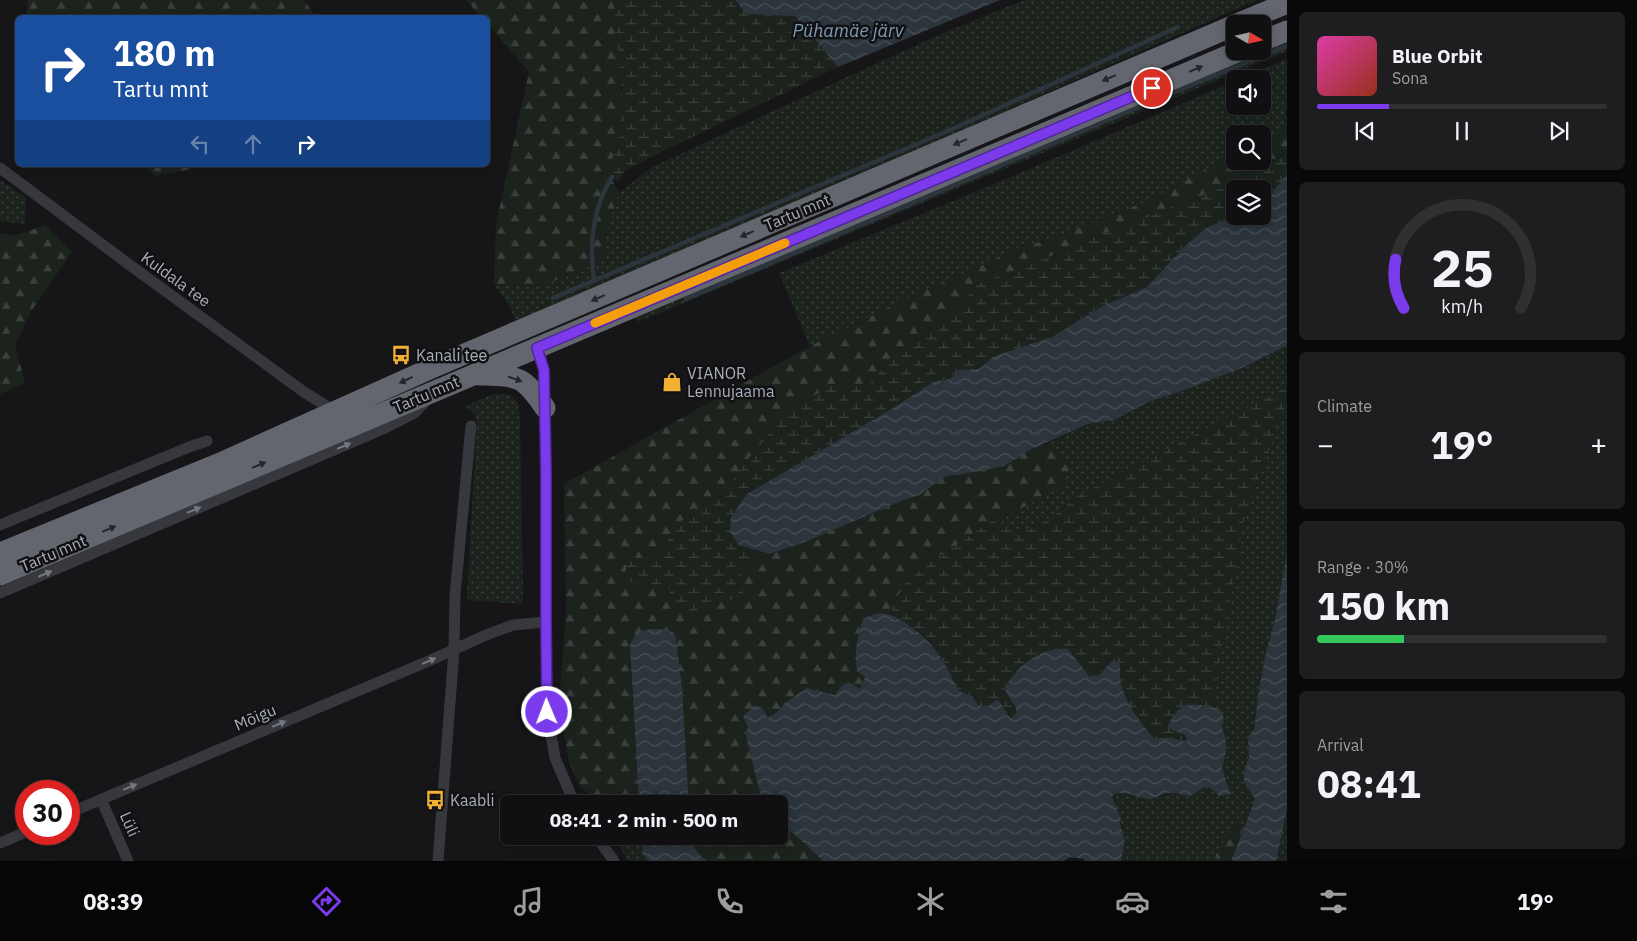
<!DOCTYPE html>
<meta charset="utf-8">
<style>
:root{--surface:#101012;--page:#1e1e20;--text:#f1f3f6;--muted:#9c9d9f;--line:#303032;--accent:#7c3aed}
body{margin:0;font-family:"IBM Plex Sans",sans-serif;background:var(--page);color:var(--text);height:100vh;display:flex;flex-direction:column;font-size:19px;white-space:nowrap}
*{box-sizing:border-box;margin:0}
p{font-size:16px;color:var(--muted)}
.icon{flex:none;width:28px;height:28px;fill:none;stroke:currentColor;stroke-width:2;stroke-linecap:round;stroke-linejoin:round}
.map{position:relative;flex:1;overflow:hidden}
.details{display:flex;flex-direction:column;gap:12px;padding:12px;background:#09090a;width:350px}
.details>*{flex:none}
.guide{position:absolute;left:15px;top:15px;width:475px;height:152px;border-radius:8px;box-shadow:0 2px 12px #0003,0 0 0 1px var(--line);background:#1a4fa0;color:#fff;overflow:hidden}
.needle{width:32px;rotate:99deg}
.tools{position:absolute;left:1226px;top:15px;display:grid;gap:10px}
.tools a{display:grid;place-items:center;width:45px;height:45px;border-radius:8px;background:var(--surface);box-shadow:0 2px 12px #0003,0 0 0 1px var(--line);font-size:25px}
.speed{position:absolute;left:15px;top:780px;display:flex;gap:10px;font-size:25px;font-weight:700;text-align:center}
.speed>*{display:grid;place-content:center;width:65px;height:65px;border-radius:50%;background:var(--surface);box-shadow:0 2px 12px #0003,0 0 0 1px var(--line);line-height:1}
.speed .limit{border:8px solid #d22;background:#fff;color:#111}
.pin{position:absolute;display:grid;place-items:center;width:42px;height:42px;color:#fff;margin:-21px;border:2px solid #fff;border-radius:50%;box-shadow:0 1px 5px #0007}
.me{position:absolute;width:55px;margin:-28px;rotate:359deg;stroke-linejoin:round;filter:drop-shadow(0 0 4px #0008)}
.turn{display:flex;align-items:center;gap:18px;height:105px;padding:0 15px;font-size:22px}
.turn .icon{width:65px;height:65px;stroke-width:2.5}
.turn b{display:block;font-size:35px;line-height:42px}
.lanes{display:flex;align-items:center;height:48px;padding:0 15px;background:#0003;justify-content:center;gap:25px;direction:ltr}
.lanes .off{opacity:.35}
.big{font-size:38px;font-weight:700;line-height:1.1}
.details .tile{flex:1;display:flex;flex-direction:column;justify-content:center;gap:8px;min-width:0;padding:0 18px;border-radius:8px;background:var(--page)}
.details .dial{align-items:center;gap:0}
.dial svg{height:130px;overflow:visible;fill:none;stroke:var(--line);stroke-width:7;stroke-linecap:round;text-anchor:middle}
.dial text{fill:var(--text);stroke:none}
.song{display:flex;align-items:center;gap:15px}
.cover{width:60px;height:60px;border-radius:8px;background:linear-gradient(135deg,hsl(320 70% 55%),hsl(10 70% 35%))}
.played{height:5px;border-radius:2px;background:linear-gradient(90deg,var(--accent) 25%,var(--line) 25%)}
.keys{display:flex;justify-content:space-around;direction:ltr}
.heat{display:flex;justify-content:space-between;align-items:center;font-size:28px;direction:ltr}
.charge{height:8px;border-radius:4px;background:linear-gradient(90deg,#34c759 30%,var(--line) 0)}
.trip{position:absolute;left:500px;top:795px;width:288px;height:50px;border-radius:8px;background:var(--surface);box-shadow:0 2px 12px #0003,0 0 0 1px var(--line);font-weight:700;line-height:50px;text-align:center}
.tabs{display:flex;height:80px;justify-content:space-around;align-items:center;background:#060607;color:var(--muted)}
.tabs .icon{width:35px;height:35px}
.tabs .selected{color:var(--accent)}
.tabs b{font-size:22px;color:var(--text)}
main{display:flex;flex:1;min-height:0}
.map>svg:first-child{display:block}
</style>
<main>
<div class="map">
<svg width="1287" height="861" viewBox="0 0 1287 861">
<defs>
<pattern id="grass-dots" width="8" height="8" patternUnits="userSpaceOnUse" patternTransform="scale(1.25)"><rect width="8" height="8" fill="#1c231d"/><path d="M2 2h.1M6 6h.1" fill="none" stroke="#3a403c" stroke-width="1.8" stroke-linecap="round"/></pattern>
<pattern id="forest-firs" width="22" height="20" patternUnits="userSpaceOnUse" patternTransform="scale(1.25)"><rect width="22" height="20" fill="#1c231d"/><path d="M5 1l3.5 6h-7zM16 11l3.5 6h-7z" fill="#3a403c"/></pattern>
<pattern id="wetland-marsh" width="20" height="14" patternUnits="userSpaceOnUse" patternTransform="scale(1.25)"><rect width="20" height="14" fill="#1c231d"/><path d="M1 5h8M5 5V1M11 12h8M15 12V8" fill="none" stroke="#3a403c"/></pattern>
<pattern id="water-waves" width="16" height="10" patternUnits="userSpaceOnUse" patternTransform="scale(1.25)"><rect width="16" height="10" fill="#2c353c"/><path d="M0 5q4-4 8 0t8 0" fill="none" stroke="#485056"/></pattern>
</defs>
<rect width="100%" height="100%" fill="#161618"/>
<path fill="url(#grass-dots)" d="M 1024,0 L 1257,0 L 910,153 L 516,323 L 509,305 L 494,284 L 542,286 L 602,261 L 608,224 L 619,193 L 652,167 L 934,37 Z
M 1287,42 L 1287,51 L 638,322 L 636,318 L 768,260 Z
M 1287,59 L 1287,109 L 1285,113 L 1287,118 L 1287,127 L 1275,135 L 1263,140 L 1262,134 L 1235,134 L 1235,153 L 1150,200 L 1052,239 L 1022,246 L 951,280 L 922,291 L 810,346 L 779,273 L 1011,177 L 1235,81 L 1235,106 L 1262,106 L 1262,79 L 1241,79 Z
M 0,180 L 26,198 L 25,224 L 0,221 Z
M 1287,346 L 1287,387 L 1081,494 C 1071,501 1037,530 1026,530 C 1014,530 1003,526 992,521 L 1005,517 L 1062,486 C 1070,468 1063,455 1049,443 L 1088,424 L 1116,420 L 1146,403 L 1244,367 Z
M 493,394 L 510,394 L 518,403 L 520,419 L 523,600 L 521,604 L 468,600 L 467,593 L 477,424 L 475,414 L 465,406 Z
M 1287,401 L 1287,552 L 1275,619 L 1266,652 L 1259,689 L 1254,730 L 1248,736 L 1249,757 L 1245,771 L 1244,782 L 1255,799 L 1245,823 L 1235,828 L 1216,857 L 1215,861 L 1121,861 L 1125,841 L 1120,824 L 1121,819 L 1112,797 L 1114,794 L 1123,792 L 1144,798 L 1153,799 L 1173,792 L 1188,797 C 1194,794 1197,789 1202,787 C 1207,786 1225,793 1231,794 L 1222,767 L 1226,753 L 1226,739 L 1221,724 L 1219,709 L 1212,707 L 1244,520 Z
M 1287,810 L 1287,861 L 1276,861 Z
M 612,836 L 641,836 L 643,853 L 649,861 L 629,861 Z"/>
<path fill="url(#forest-firs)" d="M 28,0 L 304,0 L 316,17 L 26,17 Z
M 466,0 L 614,0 L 624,116 L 622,131 L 608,172 L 619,193 L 608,224 L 602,261 L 542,286 L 494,284 L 496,224 L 529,72 L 488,25 L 488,18 L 481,17 Z
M 1287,127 L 1287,150 L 1281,156 L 1223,187 L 1122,227 L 1079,242 L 1049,257 L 976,285 L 963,303 L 925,333 L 896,353 L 866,388 L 849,384 L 786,407 L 779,422 L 748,459 L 720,497 L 706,504 L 676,525 L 665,546 L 646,558 L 634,558 L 626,578 C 641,590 650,583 667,585 L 675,604 L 694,614 C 706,603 719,602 735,600 L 744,583 L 741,571 L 758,559 L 805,542 L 899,502 L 919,495 L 946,476 L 958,475 L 1004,465 L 1030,450 L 1049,443 L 1072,465 L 1062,486 L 1005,517 L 992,521 L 930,562 L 905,584 L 894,602 L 891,614 L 879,613 L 863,618 L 858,636 L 855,656 L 865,677 L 860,689 L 841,686 L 835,695 L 827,693 L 785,703 L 778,711 L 768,718 L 754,705 L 743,717 L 748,727 L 746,735 L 749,749 L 760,793 L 768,804 L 689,804 L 682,687 L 676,638 L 631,673 L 639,804 L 599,804 L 580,786 L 569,762 L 559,702 L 566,612 L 564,484 L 810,346 L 922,291 L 951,280 L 1020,247 L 1052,239 L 1150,200 L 1235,153 L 1235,161 L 1262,161 L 1263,140 Z
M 143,165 L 211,165 L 155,176 Z
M 45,225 L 72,252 L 32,310 L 15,345 L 25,383 L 0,394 L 0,233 L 15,236 Z
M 779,819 L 801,842 L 823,861 L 707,861 C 698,854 693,848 690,836 L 779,836 Z
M 1245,823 L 1231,861 L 1215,861 C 1216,846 1232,830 1245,823 Z"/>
<path fill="url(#wetland-marsh)" d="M 614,0 L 735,0 L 746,14 L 795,16 L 838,67 L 657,154 L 625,171 L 618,182 L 608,173 L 622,131 L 624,116 Z
M 1287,150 L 1287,174 L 1274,190 L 1266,206 L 1263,209 L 1262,189 L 1235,189 L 1235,216 L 1248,216 L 1240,219 L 1224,220 L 1205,229 L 1185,246 L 1147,287 L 1103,306 L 1051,337 L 994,356 L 979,369 L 959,370 L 950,379 L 933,382 L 893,408 L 747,494 L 754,550 L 770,554 L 758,559 L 741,571 L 744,583 L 743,593 C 727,607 712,598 694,614 L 683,614 L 675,604 L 667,585 C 650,583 641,590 626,578 L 626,559 L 634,558 L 646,558 L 665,546 L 676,525 L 706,504 L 720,497 L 748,459 L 779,422 L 786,407 L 808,399 L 835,384 L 849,384 L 866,388 L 896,353 L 925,333 L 963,303 L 976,285 L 1049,257 L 1079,242 L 1122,227 L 1223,187 L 1281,157 Z
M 1287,387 L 1287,401 L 1244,520 L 1212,707 L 1198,705 L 1172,730 L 1185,735 L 1187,739 L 1186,742 L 1172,738 L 1154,738 C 1140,723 1127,704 1121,684 C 1120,678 1120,671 1120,664 L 1114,659 L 1099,675 L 1089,676 L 1068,649 C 1037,657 1021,657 1004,689 L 1016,708 L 1016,715 L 1010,718 L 999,701 L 994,700 C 990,706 986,708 978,705 L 972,696 L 959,691 C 950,672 941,653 926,638 C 916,628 903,621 891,614 L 894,602 L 905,584 L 930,562 L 992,521 C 1001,525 1020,533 1030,529 C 1045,524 1068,504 1081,494 Z"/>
<path fill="url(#water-waves)" d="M 735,0 L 1000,0 L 838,67 L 795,16 L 746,14 Z
M 1287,174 L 1287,346 L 1244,367 L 1193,387 L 1146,403 L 1115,420 L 1088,424 L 1030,450 L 1004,466 L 958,475 L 946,476 L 919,495 L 899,502 L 805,542 L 770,554 L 739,545 L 730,532 L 731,517 L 747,494 L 893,408 L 933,382 L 950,379 L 959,370 L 979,369 L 994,356 L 1052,337 L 1103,306 L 1147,287 L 1185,246 L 1205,229 L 1224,220 L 1240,219 L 1248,216 L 1262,216 L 1263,209 L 1266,206 L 1274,190 Z
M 1287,552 L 1287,810 L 1276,861 L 1231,861 L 1255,799 L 1244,782 L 1244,771 L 1249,757 L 1248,736 L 1254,730 L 1259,689 L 1266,652 L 1275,619 Z
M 879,613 C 894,614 898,618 910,626 C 937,645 945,663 959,691 L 972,696 L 978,705 C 986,708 990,706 995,700 L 999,701 L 1010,718 L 1016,715 L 1016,708 L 1004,689 C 1016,666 1041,646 1068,649 L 1089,676 L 1099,675 L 1114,659 L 1120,664 C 1120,671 1120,678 1121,684 C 1127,704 1140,723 1154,738 L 1172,738 L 1186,742 L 1187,739 L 1185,735 L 1172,730 L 1168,726 C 1180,699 1194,703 1219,709 C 1224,715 1225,718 1221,724 L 1226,739 L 1226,753 L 1222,767 L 1227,784 L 1231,794 L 1219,796 C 1205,779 1202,791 1188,797 C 1179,793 1171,791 1161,795 C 1157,797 1154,799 1150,799 C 1135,798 1129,790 1114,794 L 1112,797 L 1121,819 L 1120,824 L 1125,841 L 1121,861 L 1084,861 L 1084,859 L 1070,857 L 1064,861 L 823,861 L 782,823 L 779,819 L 779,804 L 768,804 L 760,793 L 749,749 L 746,735 L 748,727 L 743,717 L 754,705 L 762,708 L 768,718 L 778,711 L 785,703 L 807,688 L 835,695 L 841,686 L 849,682 L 860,689 L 865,677 L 857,671 C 854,651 857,638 863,618 Z
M 658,629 L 673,632 L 676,638 L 682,687 L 689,804 L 639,804 L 630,645 L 636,633 L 644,630 Z
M 641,836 L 690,836 C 693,848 698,854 707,861 L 648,861 L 643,854 Z"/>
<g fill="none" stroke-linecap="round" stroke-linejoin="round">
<path stroke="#2c353c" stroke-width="4.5" d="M 594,281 C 589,244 592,209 612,177
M 553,298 L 950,130 L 1178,27
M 686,299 L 1172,93 L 1287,46"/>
<path stroke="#37383d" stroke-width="11" d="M 0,168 L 127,263 L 304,392 L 336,412
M 536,344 L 544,370 L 546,473 L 546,622 L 547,712 L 555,758 L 570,793 L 576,804
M 0,525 L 189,447 L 207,441
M 0,593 L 383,429 L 414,413 L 427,400
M 101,799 L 128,861
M 69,813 L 431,660 L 486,635 L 513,625 L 546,622
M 596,836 L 614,861
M 0,843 L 26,832
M 438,861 L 454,650 L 455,595 L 471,426"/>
<path stroke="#63666e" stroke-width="21" d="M 1237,24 L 1287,3
M 1262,41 L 1287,31
M 480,375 C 518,376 523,375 545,408
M 0,553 L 218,464 L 434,367 L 1235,25
M 0,575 L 1239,51"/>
</g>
<defs><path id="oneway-solid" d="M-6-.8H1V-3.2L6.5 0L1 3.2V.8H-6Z" transform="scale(1.25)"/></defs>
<g fill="#26262a">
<use href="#oneway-solid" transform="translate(1196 69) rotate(-23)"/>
<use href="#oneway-solid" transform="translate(1109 78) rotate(157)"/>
<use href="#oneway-solid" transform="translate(960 142) rotate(157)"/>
<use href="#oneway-solid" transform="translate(747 234) rotate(157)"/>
<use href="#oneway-solid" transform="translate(598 298) rotate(157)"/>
<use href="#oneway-solid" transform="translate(515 379) rotate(19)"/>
<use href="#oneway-solid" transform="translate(406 380) rotate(155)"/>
<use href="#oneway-solid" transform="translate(259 465) rotate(-23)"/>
<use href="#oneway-solid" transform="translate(109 529) rotate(-23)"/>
</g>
<g fill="#757881">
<use href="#oneway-solid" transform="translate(344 446) rotate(-23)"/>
<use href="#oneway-solid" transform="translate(194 510) rotate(-23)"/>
<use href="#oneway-solid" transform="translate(45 574) rotate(-23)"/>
<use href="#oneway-solid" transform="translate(429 661) rotate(-23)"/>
<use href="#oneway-solid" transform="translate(279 724) rotate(-23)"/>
<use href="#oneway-solid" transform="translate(130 787) rotate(-23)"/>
</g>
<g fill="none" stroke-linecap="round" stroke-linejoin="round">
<defs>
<path id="route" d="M 547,712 L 546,622 L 546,473 L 544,370 L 537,348 L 1152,88"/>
</defs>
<use href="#route" stroke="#51269a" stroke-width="12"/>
<use href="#route" stroke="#7c3aed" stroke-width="9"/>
<path stroke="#f59e0b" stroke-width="9" d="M 595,323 L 785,243"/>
</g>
<defs>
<symbol id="bus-bare" viewBox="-9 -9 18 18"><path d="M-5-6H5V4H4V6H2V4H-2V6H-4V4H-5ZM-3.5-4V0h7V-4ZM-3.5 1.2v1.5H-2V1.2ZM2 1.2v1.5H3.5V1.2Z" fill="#f2b134" stroke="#111113" stroke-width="2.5" paint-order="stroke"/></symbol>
<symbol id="shop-bare" viewBox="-9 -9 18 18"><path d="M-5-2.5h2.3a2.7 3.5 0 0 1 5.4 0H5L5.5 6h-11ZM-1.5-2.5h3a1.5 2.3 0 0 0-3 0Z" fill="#f2b134" stroke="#111113" stroke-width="2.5" paint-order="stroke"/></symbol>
</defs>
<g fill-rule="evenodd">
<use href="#bus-bare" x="387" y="341" width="28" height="28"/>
<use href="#shop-bare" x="658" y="368" width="28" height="28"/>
<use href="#bus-bare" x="421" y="786" width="28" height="28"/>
</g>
<g text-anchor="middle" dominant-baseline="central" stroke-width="5" stroke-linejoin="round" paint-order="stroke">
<g font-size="16" fill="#a8adb8" stroke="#111113">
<text transform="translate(797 212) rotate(-23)">Tartu mnt</text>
<text transform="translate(176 279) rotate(36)">Kuldala tee</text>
<text transform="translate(426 394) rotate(-23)">Tartu mnt</text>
<text transform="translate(53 553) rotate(-23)">Tartu mnt</text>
<text transform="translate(255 717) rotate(-23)">Mõigu</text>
<text transform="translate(130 824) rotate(66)">Lüli</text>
</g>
<g font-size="16" fill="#a8adb8" stroke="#111113" text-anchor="start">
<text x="416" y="355">Kanali tee</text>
<text x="687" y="373">VIANOR<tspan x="687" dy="18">Lennujaama</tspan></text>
<text x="450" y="800">Kaabli</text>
</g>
<g font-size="18" font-style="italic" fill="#7f9bb3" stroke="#111113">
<text x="848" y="30">Pühamäe järv</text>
</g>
</g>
</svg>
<div class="tools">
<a><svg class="needle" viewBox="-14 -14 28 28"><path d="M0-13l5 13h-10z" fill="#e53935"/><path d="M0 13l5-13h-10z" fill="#9c9d9f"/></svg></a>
<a><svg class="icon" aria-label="sound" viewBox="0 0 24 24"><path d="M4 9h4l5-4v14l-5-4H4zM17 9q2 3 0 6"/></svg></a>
<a><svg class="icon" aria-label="search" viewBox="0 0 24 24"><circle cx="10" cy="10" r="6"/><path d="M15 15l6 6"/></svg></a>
<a><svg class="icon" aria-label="layers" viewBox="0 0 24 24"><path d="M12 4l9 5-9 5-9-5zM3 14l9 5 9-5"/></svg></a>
</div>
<div class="speed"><div class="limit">30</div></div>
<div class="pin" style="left:1152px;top:88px;background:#d93025"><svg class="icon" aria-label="arrive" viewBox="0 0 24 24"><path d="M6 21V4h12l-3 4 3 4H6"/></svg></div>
<svg class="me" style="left:547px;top:712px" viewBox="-20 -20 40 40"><circle r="17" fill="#7c3aed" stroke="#fff" stroke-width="3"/><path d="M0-11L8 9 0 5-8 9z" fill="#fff"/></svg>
<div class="trip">08:41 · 2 min · 500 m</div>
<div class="guide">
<div class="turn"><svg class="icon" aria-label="right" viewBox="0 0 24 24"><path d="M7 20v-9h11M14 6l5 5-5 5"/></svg><div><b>180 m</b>Tartu mnt</div></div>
<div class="lanes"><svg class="icon off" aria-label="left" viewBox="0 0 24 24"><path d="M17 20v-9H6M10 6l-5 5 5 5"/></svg><svg class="icon off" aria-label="ahead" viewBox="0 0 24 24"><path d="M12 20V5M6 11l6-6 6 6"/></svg><svg class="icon" aria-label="right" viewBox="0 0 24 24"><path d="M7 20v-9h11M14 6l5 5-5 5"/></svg></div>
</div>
</div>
<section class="details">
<div class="tile">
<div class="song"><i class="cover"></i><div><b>Blue Orbit</b><p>Sona</p></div></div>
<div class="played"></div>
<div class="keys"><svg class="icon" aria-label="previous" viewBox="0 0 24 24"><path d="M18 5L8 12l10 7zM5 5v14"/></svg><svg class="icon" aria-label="pause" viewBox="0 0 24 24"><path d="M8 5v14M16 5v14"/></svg><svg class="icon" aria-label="next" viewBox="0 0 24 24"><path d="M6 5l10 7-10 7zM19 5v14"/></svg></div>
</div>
<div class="tile dial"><svg viewBox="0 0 100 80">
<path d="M14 69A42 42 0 1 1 86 69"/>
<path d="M14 69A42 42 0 0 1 9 39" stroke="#7c3aed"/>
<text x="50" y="56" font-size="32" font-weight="700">25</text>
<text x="50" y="72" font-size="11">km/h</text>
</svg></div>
<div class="tile"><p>Climate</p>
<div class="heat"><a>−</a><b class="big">19°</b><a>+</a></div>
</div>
<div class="tile"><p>Range · 30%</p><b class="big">150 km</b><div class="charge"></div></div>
<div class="tile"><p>Arrival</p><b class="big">08:41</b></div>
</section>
</main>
<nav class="tabs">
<b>08:39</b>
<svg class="icon selected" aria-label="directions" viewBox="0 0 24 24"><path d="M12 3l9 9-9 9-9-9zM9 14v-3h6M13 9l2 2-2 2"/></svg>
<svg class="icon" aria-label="music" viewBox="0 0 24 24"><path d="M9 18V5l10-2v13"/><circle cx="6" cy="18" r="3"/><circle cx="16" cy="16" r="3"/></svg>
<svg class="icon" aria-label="phone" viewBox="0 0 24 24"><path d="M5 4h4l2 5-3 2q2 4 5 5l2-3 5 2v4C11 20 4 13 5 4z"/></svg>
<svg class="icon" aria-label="climate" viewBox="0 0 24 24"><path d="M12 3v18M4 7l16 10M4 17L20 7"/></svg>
<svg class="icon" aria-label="car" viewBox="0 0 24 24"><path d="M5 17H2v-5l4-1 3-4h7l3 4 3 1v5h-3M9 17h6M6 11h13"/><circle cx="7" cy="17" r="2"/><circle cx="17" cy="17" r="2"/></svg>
<svg class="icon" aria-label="filters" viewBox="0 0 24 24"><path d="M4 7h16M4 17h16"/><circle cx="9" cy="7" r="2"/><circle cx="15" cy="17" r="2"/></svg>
<b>19°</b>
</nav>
